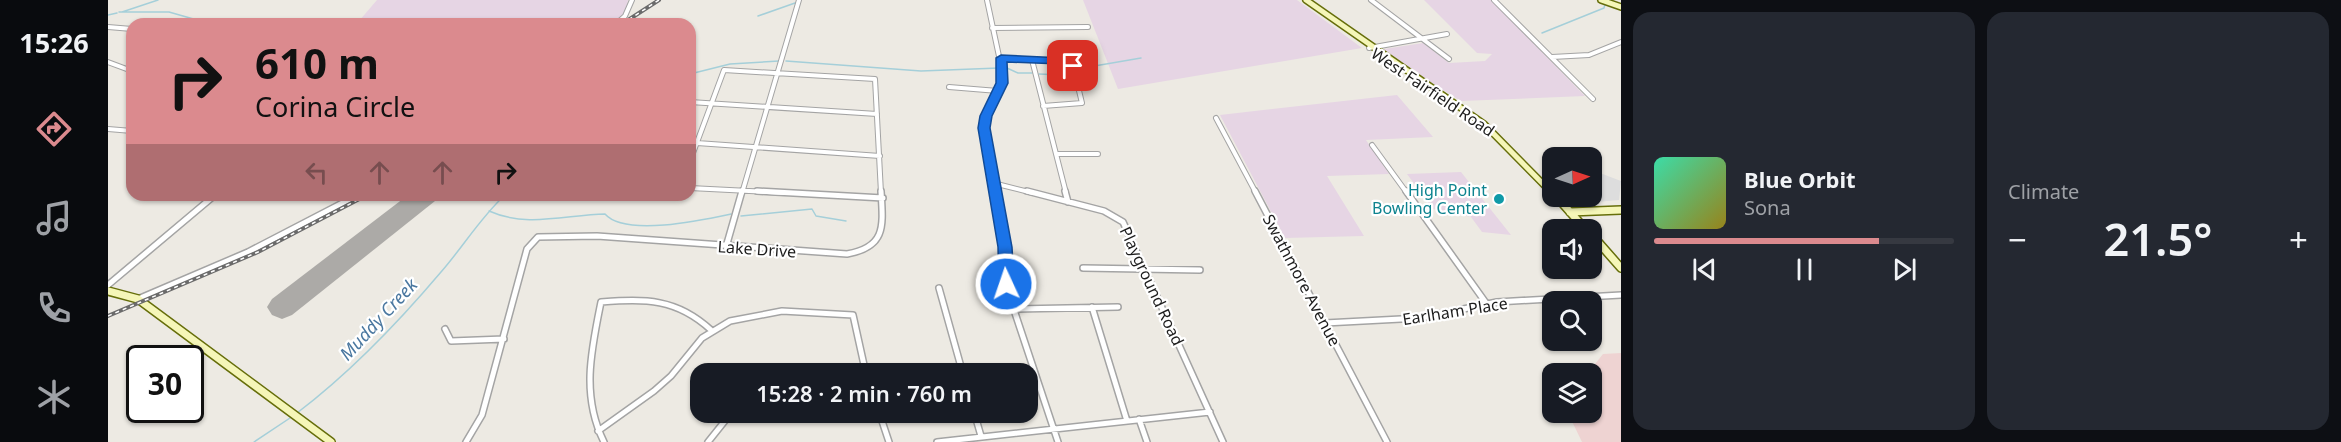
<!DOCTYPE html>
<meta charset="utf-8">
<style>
:root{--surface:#171b24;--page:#242831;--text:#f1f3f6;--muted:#9ea1a6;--line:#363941;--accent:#db8a8e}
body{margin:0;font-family:"Noto Sans",sans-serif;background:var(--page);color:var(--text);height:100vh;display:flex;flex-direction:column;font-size:22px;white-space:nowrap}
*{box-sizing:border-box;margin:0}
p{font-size:20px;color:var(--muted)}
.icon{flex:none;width:33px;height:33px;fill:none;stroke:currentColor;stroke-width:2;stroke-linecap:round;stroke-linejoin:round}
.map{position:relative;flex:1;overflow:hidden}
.panel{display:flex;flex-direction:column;gap:12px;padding:12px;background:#0d0f14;width:720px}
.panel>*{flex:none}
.banner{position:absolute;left:18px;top:18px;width:570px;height:183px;border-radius:18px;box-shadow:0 2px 4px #0004;background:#db8a8e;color:#111;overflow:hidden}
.needle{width:39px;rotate:87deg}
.fabs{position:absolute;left:1434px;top:147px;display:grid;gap:12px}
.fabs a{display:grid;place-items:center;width:60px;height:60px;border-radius:12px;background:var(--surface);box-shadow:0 2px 4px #0004;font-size:30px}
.speed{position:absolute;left:18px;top:345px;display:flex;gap:12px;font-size:30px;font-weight:700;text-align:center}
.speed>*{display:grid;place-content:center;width:78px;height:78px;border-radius:50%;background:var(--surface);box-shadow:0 2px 4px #0004;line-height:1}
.speed .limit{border:3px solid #111;border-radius:9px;background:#fff;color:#111}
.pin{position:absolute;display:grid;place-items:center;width:51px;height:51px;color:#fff;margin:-26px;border-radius:12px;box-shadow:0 3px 9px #0006}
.me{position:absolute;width:66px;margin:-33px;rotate:357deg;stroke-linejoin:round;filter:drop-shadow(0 0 4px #0008)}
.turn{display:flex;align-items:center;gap:21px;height:126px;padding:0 30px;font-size:27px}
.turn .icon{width:78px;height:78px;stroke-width:2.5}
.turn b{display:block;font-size:42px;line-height:51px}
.lanes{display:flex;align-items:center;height:57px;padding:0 30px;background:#0003;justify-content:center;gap:30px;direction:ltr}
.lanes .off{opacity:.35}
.big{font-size:45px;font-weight:600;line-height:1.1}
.panel .widget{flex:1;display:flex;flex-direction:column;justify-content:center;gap:9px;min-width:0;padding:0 21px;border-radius:18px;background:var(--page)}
.song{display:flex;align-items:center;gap:18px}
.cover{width:72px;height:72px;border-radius:9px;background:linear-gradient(135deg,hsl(160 70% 55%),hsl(50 70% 35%))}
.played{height:6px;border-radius:3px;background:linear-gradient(90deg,var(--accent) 75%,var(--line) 75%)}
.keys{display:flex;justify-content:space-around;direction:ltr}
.heat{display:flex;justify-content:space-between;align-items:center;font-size:33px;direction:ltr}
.panel .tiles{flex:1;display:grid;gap:12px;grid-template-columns:repeat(2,1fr)}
.trip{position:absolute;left:582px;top:363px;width:348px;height:60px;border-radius:18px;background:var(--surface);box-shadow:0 2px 4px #0004;font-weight:600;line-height:60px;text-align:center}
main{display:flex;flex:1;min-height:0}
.menu{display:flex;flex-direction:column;width:108px;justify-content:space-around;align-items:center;background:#090b0e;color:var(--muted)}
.menu .icon{width:42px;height:42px}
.menu .on{color:var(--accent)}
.menu b{font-size:27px;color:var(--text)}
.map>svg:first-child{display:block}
</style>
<main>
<nav class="menu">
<b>15:26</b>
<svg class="icon on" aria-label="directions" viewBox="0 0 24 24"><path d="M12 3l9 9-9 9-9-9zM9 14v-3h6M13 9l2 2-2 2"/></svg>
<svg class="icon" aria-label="music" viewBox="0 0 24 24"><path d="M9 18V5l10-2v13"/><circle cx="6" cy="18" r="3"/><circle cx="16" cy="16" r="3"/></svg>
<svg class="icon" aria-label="phone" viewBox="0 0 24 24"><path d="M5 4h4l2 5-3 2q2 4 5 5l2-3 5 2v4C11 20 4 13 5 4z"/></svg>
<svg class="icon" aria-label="climate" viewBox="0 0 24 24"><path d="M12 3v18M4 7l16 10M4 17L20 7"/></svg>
</nav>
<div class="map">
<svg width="1513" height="442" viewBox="0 0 1513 442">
<rect width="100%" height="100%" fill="#edeae3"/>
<path fill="#eed3d2" d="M 1513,353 L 1513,442 L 1474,442 L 1460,413 L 1484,412 L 1484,374 L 1480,373 L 1495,354 Z"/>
<path fill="#e6d5e4" d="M 269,0 L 520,0 L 518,11 L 505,24 L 292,24 L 251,21 Z
M 975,0 L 1189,0 L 1254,48 L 1010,89 Z
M 1316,0 L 1383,0 L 1477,96 L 1353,101 L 1270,50 L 1315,43 L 1341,63 L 1377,61 L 1384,54 L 1369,53 Z
M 1289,95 L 1325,137 L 1258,140 L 1281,174 L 1219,176 L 1256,236 L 1177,238 L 1112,115 Z
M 1353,172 L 1403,235 L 1374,232 L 1363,217 L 1325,209 L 1299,174 Z"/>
<path fill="#ddd" d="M 1484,170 L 1513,181 L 1511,200 L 1489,202 L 1474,197 L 1484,196 Z"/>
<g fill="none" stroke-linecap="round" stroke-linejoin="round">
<path stroke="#a5cfd9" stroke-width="1.5" d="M 11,12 L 61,12 L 96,22 L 134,24
M 14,12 L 50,0
M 0,15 L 9,13
M 650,16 L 687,3
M 1434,33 L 1496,8 L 1497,4
M 678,61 L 813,71 L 891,68
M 899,68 L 910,73 L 924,73
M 969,69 L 1033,58
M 582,74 L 622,64 L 671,61
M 931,74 L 952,75 L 964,71
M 381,211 C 419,228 457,215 497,214 C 517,237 595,220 623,214
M 633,216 L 704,209 L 708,216 L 738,221
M 189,413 C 243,372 289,324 333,272 C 355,247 372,218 397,195
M 146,442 L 185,416"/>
<path fill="#acaaa7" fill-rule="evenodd" d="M 300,195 L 331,195 L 327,201 L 184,315 L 174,319 L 164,315 L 159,307 L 164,299 Z"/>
<defs>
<path id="street-far1" d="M 879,0 L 895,75 L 878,116 L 876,128 L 887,193
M 1263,0 L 1341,59
M 1386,0 L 1485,99
M 508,24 L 517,16 L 524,0
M 0,27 L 24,29
M 884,28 L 980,27
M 1261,48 L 1339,34
M 1444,57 L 1481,55 L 1513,42
M 893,58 L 955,61 L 965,66 L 974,103 L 935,106
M 924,60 L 958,193
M 0,62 L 24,71
M 841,87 L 890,91
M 582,102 L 769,114
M 1108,118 L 1148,193
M 0,129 L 24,131
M 589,143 L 772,156
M 1264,145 L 1299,193
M 948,154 L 990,154
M 582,161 L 616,70 L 767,79 L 773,193
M 885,183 L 925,193
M 582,188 L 678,193
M 634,193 L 691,0"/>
<path id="street" d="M 649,191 L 775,198
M 887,191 L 897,247 L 900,292 L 950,442
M 919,191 L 996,211 L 1015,222 L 1115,442
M 957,191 L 960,202
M 1147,191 L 1279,442
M 1298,191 L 1378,303
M 618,247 L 634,191
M 975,268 L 1092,270
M 0,285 L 107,195
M 831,288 L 855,374
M 30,299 L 140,252 L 250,195
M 984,307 L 1019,421
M 905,309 L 1010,307
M 1217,323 L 1312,318 L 1389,302 L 1513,295
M 337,329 L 343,341 L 396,339
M 709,374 L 755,367
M 771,412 L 781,442
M 866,412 L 873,436
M 1031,419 L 1039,442
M 490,431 L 546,391 L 563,376 L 594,338 L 622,321 L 674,311 L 745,315 L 758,374
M 358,442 L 374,415 L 419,249 L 430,237 L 489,236 L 739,254 C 779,247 775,225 773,191
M 496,442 C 473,396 483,351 493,302 C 538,299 568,298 603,330
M 600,442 L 624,412
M 829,442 L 1102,412"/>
<path id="secondary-far1" d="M 1198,0 L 1376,124 L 1444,193
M 1493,0 L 1513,7"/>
<path id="secondary" d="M 1448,196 L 1478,230
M 1462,212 L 1513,210
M 1484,235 L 1513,268
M 0,291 L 30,299 L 223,442"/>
</defs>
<use href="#street-far1" stroke="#a4a4a4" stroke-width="6"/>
<use href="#street" stroke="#a4a4a4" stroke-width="8"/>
<use href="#secondary-far1" stroke="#666e0a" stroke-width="8"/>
<use href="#secondary" stroke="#666e0a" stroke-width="10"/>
<use href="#street-far1" stroke="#fff" stroke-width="4"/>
<use href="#street" stroke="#fff" stroke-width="5"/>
<use href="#secondary-far1" stroke="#f5f6b8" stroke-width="5"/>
<use href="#secondary" stroke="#f5f6b8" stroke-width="7"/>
<defs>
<path id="rail" d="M 514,24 L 551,0
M 0,316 L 150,252 L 259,195"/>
</defs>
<use href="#rail" stroke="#6b6b6b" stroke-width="4"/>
<use href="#rail" stroke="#fff" stroke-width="1.5" stroke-dasharray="4" stroke-linecap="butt"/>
</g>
<path fill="#1a73e8" stroke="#114b97" stroke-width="1.5" d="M 893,55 L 955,58 L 970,66 L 965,70 L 953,64 L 899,62 L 900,83 L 884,116 L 882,128 L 904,247 L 906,284 L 898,289 L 891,284 L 890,247 L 870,128 L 872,116 L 888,83 L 888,58 Z"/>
<circle fill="#0f9aa8" stroke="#fff" stroke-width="2" cx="1391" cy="199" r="6"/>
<g text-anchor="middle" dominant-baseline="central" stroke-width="4.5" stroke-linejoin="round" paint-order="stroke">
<g font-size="16" fill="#1d1d1d" stroke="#fff">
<text transform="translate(1325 92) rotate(34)">West Fairfield Road</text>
<text transform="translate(649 249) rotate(4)">Lake Drive</text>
<text transform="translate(1194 280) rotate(62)">Swathmore Avenue</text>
<text transform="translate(1044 286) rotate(65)">Playground Road</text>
<text transform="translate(1347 311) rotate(-9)">Earlham Place</text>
</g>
<g font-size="16" fill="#0d838f" stroke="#fff" text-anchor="end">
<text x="1379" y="190">High Point<tspan x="1379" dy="18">Bowling Center</tspan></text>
</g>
<g font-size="18" font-style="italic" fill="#4b78a0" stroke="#fff">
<text transform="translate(270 319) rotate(-47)">Muddy Creek</text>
</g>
</g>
</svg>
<div class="fabs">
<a><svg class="needle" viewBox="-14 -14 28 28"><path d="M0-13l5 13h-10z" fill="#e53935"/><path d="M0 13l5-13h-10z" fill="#9ea1a6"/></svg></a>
<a><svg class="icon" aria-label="sound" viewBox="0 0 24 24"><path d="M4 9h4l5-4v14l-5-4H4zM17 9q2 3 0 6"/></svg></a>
<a><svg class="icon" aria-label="search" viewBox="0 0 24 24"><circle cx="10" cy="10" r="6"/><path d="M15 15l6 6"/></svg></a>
<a><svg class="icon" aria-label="layers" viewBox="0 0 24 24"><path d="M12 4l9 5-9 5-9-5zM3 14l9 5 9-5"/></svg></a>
</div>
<div class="speed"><div class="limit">30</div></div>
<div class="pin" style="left:965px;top:66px;background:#d93025"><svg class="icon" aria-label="arrive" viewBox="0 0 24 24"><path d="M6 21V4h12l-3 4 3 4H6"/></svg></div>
<svg class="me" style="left:898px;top:284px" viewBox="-20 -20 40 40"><circle r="17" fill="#1a73e8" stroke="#fff" stroke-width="3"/><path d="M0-11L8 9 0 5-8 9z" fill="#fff"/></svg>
<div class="trip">15:28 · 2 min · 760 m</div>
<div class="banner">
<div class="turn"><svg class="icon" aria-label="right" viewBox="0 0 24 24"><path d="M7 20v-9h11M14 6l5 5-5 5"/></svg><div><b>610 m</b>Corina Circle</div></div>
<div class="lanes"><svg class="icon off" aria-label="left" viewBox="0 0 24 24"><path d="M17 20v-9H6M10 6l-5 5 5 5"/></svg><svg class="icon off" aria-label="ahead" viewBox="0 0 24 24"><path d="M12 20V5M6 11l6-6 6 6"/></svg><svg class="icon off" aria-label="ahead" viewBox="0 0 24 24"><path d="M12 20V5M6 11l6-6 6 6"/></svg><svg class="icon" aria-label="right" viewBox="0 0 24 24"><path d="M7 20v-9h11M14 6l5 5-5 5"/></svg></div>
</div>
</div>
<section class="panel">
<div class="tiles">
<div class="widget">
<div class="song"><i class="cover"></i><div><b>Blue Orbit</b><p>Sona</p></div></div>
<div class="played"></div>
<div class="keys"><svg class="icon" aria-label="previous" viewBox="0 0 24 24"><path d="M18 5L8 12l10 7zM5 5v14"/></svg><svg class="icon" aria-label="pause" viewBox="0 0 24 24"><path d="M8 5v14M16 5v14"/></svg><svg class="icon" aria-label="next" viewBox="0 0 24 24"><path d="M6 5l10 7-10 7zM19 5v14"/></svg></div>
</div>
<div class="widget"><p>Climate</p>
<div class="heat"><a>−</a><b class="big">21.5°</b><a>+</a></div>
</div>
</div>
</section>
</main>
